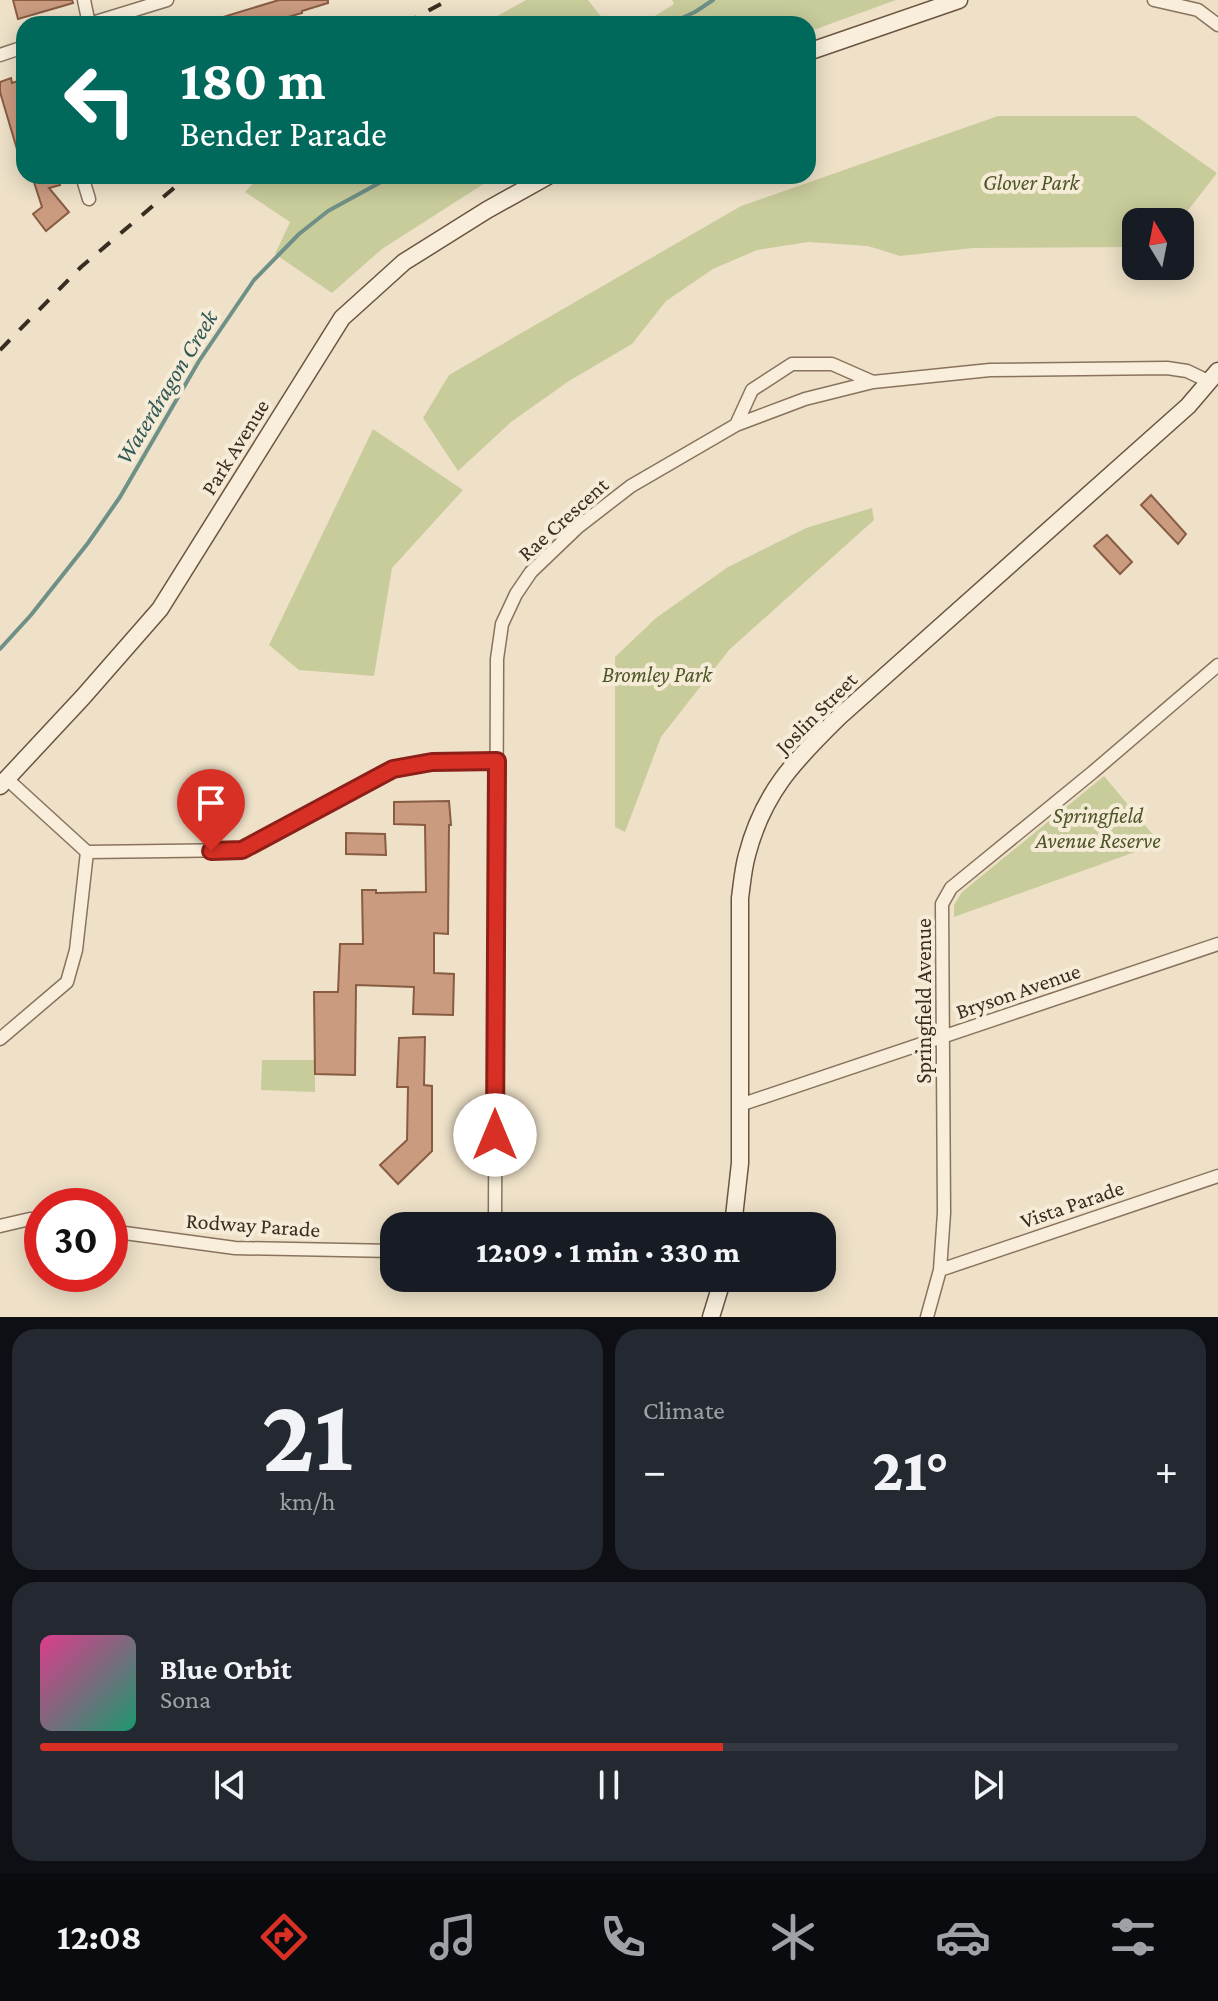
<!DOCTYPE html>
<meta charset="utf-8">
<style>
:root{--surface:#171b24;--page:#242831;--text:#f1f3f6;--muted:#9ea1a6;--line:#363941;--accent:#d93025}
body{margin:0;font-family:"Crimson Pro",serif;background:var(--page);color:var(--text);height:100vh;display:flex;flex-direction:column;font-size:30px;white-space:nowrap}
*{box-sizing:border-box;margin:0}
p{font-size:26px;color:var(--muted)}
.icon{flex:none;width:44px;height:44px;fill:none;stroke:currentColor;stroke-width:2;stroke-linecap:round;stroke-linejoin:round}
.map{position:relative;height:1317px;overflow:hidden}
.sheet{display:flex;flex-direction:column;gap:12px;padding:12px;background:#0d0f14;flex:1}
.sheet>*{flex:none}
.hud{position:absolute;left:16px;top:16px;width:800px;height:168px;border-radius:24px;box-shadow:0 4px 20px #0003;background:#00695c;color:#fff;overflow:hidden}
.needle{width:52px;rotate:350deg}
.fabs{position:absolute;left:1122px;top:208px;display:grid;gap:16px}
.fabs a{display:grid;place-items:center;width:72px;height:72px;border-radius:16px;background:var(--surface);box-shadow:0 4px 20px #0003;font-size:40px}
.speed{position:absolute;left:24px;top:1188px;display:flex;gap:16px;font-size:40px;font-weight:700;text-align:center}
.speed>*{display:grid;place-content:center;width:104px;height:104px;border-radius:50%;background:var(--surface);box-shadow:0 4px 20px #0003;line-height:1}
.speed .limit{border:12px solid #d22;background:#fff;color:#111}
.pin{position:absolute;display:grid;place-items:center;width:68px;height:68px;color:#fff;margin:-82px -34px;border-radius:50% 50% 50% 0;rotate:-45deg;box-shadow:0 0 8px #0007}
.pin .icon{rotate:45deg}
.me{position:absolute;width:88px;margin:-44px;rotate:0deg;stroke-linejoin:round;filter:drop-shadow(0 0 6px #0008)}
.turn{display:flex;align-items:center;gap:28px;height:168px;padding:0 32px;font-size:36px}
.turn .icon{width:104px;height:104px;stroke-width:2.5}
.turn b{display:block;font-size:56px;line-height:68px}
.big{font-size:60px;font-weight:800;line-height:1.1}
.sheet .tile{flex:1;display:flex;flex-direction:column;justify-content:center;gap:12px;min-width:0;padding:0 28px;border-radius:24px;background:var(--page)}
.sheet .dial{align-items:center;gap:0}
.dial b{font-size:104px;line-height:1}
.song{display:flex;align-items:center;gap:24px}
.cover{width:96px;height:96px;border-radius:12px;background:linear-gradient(135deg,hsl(330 70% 55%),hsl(160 70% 35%))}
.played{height:8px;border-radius:4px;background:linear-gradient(90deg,var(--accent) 60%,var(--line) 60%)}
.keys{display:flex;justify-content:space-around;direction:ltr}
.heat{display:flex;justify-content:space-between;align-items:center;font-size:44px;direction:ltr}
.sheet .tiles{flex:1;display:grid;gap:12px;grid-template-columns:1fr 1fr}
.tile:last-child{grid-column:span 2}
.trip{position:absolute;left:380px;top:1212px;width:456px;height:80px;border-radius:24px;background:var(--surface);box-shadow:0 4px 20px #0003;font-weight:800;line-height:80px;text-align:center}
.menu{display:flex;height:128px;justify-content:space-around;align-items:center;background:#090b0e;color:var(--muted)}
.menu .icon{width:56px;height:56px}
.menu .selected{color:var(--accent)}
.menu b{font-size:36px;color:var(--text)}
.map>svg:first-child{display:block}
</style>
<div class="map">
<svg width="1218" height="1317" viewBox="0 0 1218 1317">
<rect width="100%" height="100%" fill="#eee1c8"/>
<path fill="#c8cc9b" d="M 526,0 L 588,0 L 607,24 L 483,24 Z
M 672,0 L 896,0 L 808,32 L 808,24 L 642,24 L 674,4 Z
M 998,116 L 1136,116 L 1217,173 L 1179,222 L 1136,222 L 1136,247 L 973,248 L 900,256 L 868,246 L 808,242 L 757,250 L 713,269 L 666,301 L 632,344 L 569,381 L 511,422 L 458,471 L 423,418 L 449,375 L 741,206 Z
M 260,176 L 496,176 L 382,249 L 332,293 L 275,254 L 290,222 L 245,192 Z
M 373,429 L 463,490 L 392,568 L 374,676 L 299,670 L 269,645 Z
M 872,508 L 874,520 L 729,650 L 661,737 L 625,832 L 615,827 L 615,657 L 656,618 L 728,567 L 806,528 Z
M 1104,776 L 1160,843 L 954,917 L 954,905 L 962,892 Z
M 262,1060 L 315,1060 L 315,1092 L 261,1090 Z"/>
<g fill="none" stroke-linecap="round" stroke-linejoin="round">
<path stroke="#6f9087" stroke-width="4" d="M 669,24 L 695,12 L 713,0
M 0,649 L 31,615 L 88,543 L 120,497 L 199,361 L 254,280 L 299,234 L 328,211 L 392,176"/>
</g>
<path fill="#ca9b7f" stroke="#885c43" stroke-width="2" d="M 13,0 L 72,0 L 73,3 L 18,19 Z
M 279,0 L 328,0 L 328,3 L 302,11 L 302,13 L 264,24 L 210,24 L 210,21 Z
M 11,78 L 12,83 L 24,79 L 24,166 L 22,166 L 0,92 L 0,82 Z
M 32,176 L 57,176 L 60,185 L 49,188 L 69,212 L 46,231 L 33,214 L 42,207 Z
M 1151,495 L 1186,534 L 1178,544 L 1141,505 Z
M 1107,535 L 1132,562 L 1120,574 L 1094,546 Z
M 449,801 L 451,825 L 449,825 L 448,934 L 434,933 L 434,973 L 454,974 L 453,1015 L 413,1014 L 414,987 L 356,985 L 355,1075 L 315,1074 L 314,992 L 338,992 L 340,944 L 363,944 L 362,890 L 376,890 L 376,893 L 426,892 L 425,825 L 394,824 L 394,802 Z
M 346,833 L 385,834 L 386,855 L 346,854 Z
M 425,1037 L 424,1085 L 432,1086 L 432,1151 L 398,1184 L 380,1165 L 407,1140 L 408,1087 L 397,1087 L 399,1038 Z"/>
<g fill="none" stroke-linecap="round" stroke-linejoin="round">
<defs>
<path id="street" d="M 84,0 L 89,24
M 1154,0 L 1198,10 L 1218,25
M 89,24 L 167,0
M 0,55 L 24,47
M 82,176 L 89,199
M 736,425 L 752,390 L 792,364 L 832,364 L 873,382
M 7,779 L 87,852 L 242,850 L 393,769 L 432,762 L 497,761
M 0,1039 L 67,982 L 76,950 L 87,852
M 740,1105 L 1218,944
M 0,1226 L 30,1219 L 42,1221
M 495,1226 L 497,659 L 502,624 L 516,594 L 531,572 L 578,527 L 631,486 L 736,425 L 805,399 L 873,382 L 990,370 L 1167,368 L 1187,371 L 1210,382
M 110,1231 L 235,1248 L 394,1251
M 940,1270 L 1218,1176
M 927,1317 L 940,1270 L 944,1213 L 942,904 L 951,888 L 1093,772 L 1218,665"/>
<path id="secondary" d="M 808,52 L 959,0
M 0,786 L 83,697 L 160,609 L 342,318 L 404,262 L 487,210 L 548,176
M 733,1226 L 740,1163 L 740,898 C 742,884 743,869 747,855 C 763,793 794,761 839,717 L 1188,406 L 1218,371
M 711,1317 L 723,1278"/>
</defs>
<use href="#street" stroke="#89735d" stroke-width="15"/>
<use href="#secondary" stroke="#6b5440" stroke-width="19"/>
<use href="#street" stroke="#f8eedb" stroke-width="12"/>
<use href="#secondary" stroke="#f8eedb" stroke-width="16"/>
<path stroke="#3a2c20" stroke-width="4" stroke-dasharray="14 14" stroke-linecap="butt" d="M 404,24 L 448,0
M 0,350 L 81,267 L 188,176"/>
</g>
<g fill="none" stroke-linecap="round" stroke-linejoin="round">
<defs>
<path id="route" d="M 211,851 L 242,850 L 393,769 L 432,762 L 497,761 L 495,1135"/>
</defs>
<use href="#route" stroke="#8d1f18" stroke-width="20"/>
<use href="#route" stroke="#d93025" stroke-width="14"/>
</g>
<g text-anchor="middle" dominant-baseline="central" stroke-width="8" stroke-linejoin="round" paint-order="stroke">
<g font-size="22" font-style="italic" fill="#4c5627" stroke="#f5ebd7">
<text x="1031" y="182">Glover Park</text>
<text x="657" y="674">Bromley Park</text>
<text x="1098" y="815">Springfield<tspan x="1098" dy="25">Avenue Reserve</tspan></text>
</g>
<g font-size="22" fill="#3a2c20" stroke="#f5ebd7">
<text transform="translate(235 447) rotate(-58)">Park Avenue</text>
<text transform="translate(563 519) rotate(-42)">Rae Crescent</text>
<text transform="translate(816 713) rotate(-45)">Joslin Street</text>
<text transform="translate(1018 991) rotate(-19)">Bryson Avenue</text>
<text transform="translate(923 1001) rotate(-90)">Springfield Avenue</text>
<text transform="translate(1072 1204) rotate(-19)">Vista Parade</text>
<text transform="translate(253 1225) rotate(4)">Rodway Parade</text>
</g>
<g font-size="24" font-style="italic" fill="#305955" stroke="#f5ebd7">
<text transform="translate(166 387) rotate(-59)">Waterdragon Creek</text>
</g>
</g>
</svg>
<div class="fabs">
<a><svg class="needle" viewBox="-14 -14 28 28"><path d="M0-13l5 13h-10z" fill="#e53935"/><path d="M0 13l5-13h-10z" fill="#9ea1a6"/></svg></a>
</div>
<div class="speed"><div class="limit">30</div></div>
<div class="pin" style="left:211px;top:851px;background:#d93025"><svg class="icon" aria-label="arrive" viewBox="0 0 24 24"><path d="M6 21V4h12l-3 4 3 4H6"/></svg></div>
<svg class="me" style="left:495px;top:1135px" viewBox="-20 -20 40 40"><circle r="19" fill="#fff"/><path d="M0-13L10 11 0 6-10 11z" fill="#d93025"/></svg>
<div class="trip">12:09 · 1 min · 330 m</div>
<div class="hud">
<div class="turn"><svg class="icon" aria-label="left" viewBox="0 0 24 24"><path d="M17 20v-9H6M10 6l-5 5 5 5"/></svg><div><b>180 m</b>Bender Parade</div></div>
</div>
</div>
<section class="sheet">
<div class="tiles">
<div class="tile dial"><b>21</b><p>km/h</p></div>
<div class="tile"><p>Climate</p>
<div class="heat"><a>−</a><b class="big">21°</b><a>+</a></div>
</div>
<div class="tile">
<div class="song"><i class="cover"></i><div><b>Blue Orbit</b><p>Sona</p></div></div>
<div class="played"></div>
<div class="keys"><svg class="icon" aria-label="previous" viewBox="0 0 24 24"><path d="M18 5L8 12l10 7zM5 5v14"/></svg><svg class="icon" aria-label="pause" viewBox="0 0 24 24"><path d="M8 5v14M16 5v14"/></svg><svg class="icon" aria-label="next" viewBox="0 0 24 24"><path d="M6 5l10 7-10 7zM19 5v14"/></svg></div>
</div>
</div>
</section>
<nav class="menu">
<b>12:08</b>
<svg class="icon selected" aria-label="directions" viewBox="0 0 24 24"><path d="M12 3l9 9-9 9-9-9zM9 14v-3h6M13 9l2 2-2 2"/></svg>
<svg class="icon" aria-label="music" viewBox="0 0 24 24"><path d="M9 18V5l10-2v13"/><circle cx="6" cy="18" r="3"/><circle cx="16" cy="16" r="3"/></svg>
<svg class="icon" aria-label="phone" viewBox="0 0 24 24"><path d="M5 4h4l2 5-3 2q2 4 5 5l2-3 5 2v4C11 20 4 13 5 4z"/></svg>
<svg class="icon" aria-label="climate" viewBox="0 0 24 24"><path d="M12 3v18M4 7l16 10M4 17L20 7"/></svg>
<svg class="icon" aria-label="car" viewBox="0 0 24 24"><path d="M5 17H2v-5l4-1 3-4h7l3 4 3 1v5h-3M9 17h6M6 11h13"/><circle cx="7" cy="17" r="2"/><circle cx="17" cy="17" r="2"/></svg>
<svg class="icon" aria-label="filters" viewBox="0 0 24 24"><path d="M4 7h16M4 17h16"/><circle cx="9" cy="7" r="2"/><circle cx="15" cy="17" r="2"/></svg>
</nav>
